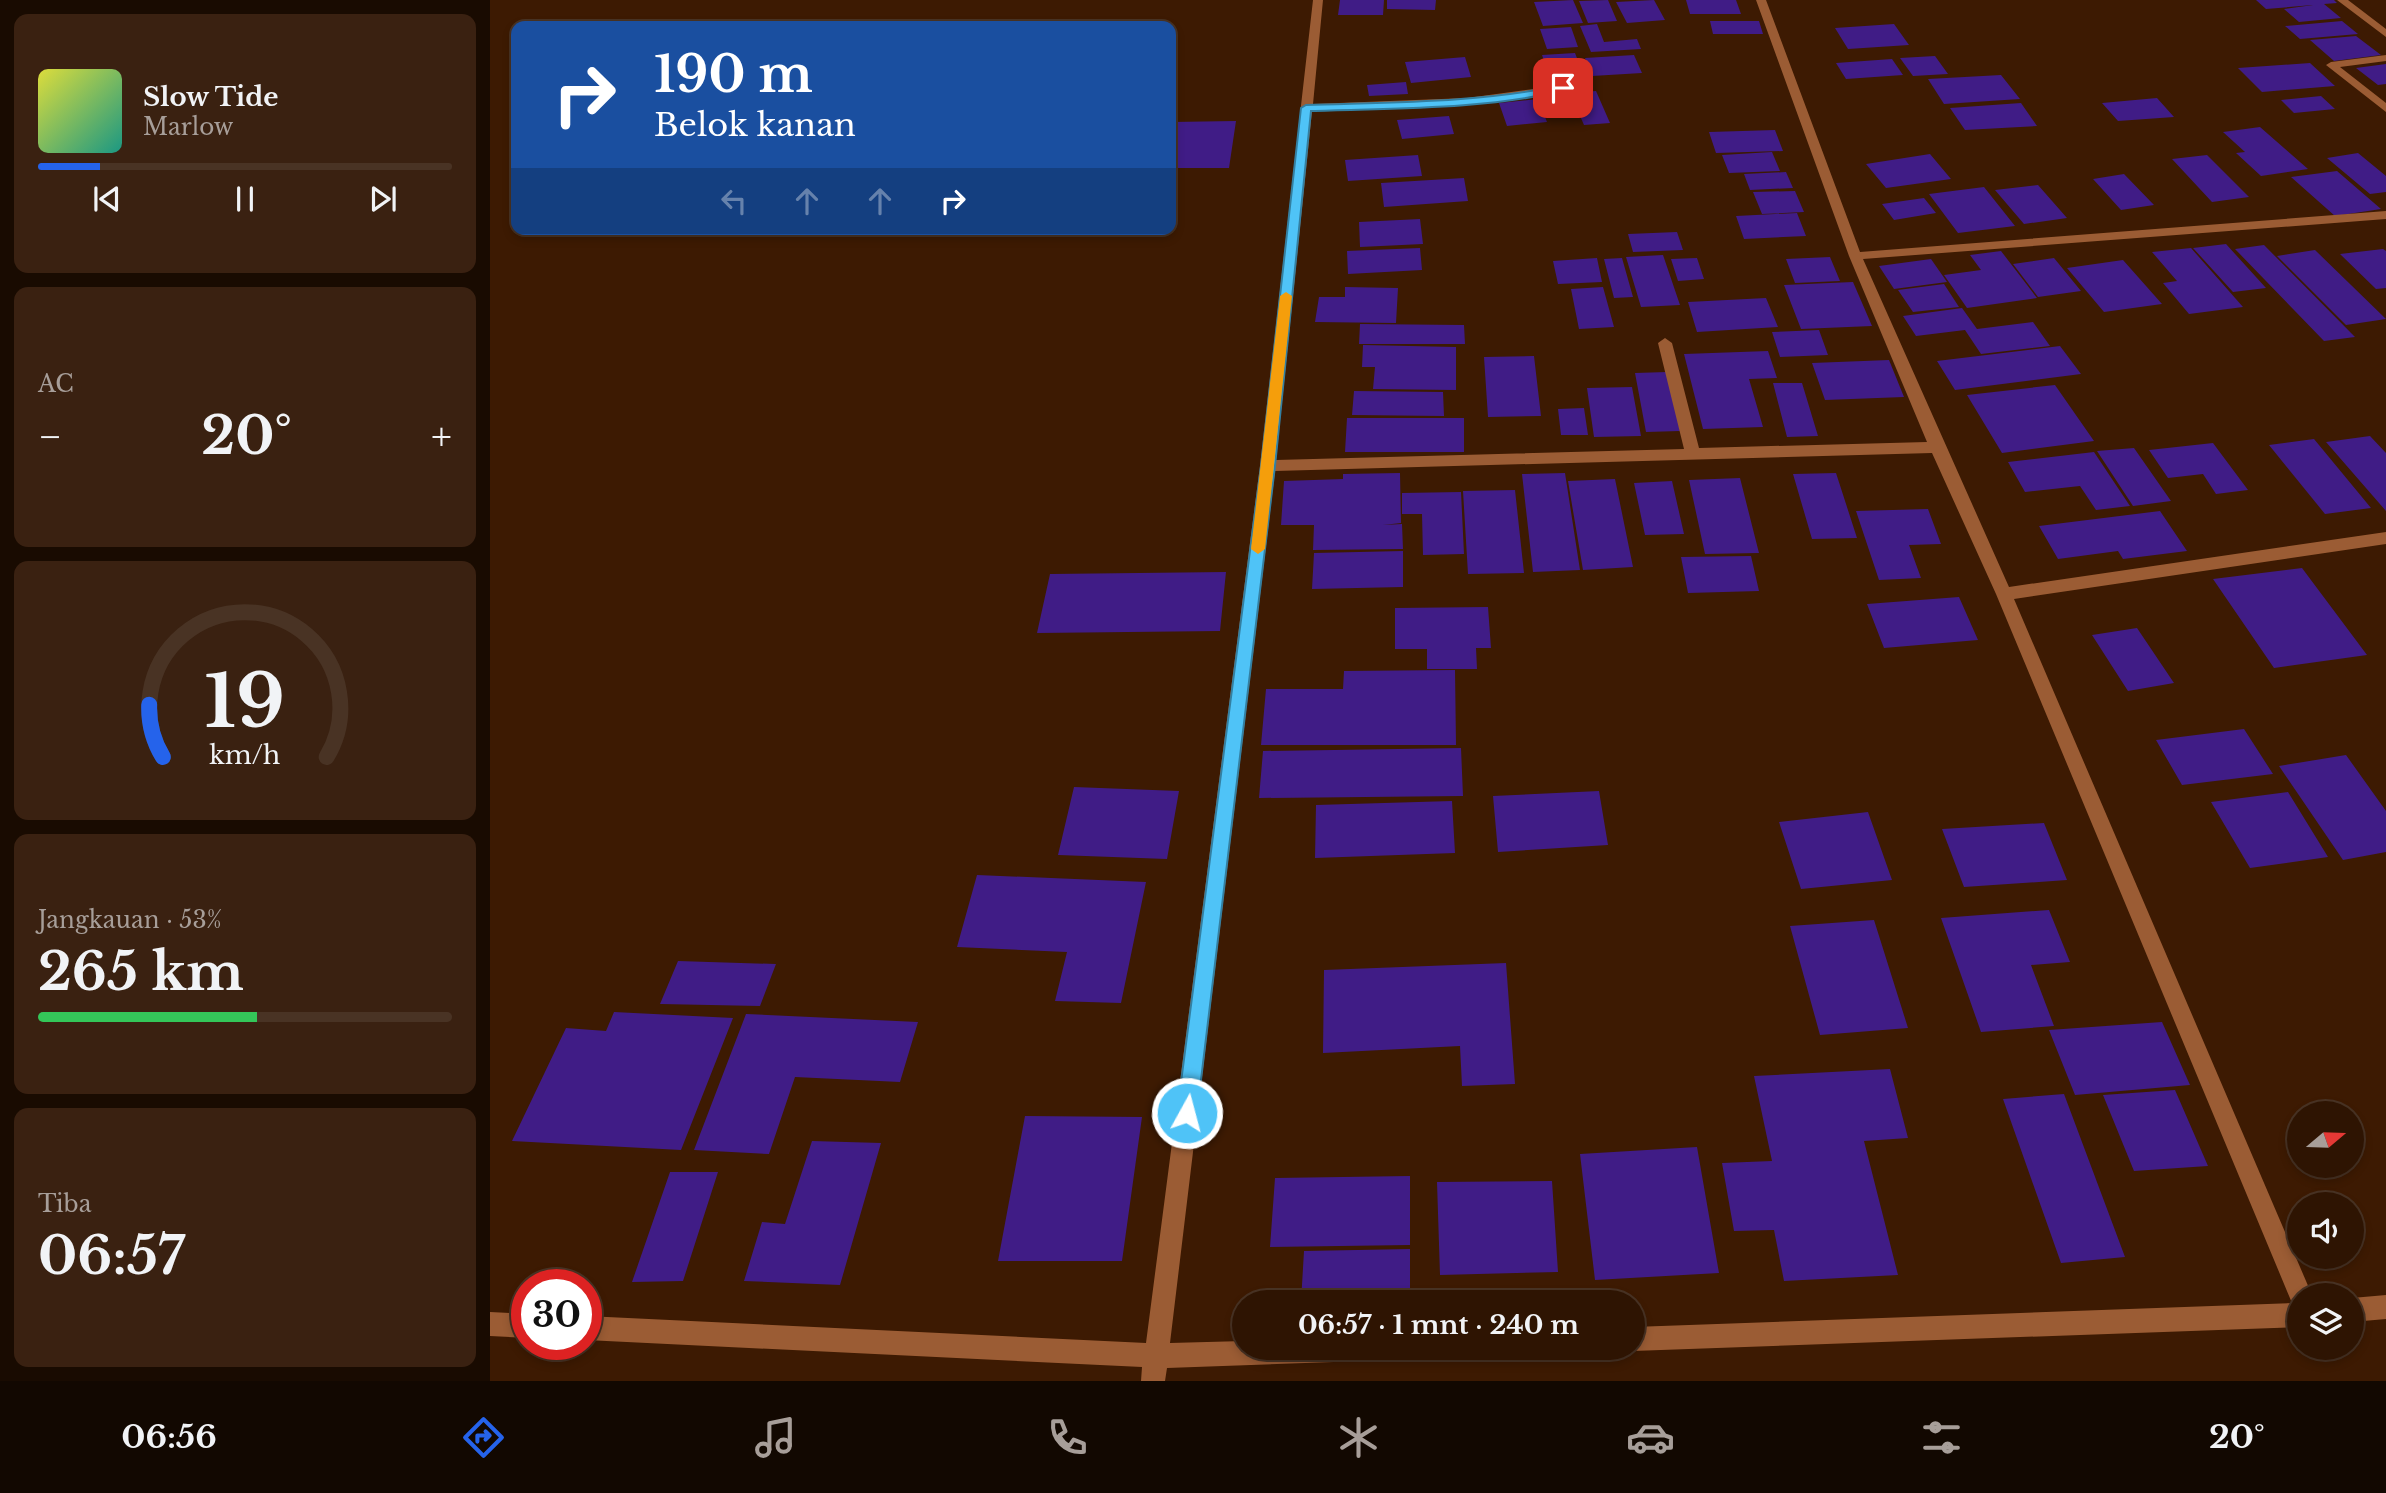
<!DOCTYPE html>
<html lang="id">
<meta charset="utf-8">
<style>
:root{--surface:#2e1402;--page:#3a2111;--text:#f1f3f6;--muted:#a79e99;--line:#493324;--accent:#2563eb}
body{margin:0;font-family:"Libre Baskerville",serif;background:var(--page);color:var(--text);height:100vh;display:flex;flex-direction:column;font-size:26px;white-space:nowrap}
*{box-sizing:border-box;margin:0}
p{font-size:23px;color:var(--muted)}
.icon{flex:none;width:38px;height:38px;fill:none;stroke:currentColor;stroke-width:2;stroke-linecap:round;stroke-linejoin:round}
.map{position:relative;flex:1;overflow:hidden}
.details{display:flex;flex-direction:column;gap:14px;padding:14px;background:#190b01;width:490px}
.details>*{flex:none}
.hud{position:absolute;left:21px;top:21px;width:665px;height:214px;border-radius:14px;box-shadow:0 4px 10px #0003,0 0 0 2px var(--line);background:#1a4fa0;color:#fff;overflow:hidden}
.needle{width:46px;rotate:71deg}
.fabs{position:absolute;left:1797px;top:1101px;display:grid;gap:14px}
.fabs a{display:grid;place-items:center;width:77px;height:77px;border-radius:50%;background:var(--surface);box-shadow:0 4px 10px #0003,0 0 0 2px var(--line);font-size:35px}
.speed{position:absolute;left:21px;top:1269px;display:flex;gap:14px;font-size:35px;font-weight:700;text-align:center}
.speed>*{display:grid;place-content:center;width:91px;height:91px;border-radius:50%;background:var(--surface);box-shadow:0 4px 10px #0003,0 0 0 2px var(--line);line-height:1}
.speed .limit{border:10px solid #d22;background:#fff;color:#111}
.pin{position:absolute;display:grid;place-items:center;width:60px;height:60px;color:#fff;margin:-30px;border-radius:14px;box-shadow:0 4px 10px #0006}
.me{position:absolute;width:77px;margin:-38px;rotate:7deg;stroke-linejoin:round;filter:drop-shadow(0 0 5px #0008)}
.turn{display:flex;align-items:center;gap:24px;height:147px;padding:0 28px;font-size:32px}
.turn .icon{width:91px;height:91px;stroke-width:2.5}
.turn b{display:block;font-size:49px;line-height:60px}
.lanes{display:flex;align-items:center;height:66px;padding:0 28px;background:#0003;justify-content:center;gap:35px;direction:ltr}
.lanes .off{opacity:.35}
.big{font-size:52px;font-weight:700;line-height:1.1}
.details .card{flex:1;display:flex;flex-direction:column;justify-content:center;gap:10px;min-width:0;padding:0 24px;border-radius:14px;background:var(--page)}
.details .dial{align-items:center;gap:0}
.dial svg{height:182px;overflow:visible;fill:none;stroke:var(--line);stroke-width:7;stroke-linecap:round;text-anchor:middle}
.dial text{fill:var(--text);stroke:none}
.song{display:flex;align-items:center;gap:21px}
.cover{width:84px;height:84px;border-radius:10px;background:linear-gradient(135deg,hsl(60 70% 55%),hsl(170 70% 35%))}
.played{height:7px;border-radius:4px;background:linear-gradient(90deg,var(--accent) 15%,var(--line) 15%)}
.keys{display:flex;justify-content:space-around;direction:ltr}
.heat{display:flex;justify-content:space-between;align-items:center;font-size:38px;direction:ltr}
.charge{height:10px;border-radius:5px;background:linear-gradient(90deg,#34c759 53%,var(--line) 0)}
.trip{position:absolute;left:742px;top:1290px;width:413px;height:70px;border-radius:35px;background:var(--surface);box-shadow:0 4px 10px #0003,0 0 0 2px var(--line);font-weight:700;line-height:70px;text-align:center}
.tabs{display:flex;height:112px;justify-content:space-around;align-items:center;background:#120801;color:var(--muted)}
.tabs .icon{width:49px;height:49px}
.tabs .active{color:var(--accent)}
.tabs b{font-size:32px;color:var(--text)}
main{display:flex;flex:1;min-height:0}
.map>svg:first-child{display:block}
</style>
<main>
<section class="details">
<div class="card">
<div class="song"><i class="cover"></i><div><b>Slow Tide</b><p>Marlow</p></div></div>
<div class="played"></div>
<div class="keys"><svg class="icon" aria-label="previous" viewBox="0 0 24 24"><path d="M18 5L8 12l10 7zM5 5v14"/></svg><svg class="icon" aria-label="pause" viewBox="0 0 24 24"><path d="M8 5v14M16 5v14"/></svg><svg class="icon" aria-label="next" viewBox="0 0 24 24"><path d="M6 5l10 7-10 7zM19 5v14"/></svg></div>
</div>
<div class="card"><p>AC</p>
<div class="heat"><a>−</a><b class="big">20°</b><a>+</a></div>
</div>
<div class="card dial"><svg viewBox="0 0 100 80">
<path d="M14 69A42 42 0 1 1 86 69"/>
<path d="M14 69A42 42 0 0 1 8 46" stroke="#2563eb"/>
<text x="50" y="56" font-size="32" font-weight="700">19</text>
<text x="50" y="72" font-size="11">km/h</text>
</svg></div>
<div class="card"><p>Jangkauan · 53%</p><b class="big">265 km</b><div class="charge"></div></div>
<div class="card"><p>Tiba</p><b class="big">06:57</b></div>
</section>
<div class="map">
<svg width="1896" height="1381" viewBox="0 0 1896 1381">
<rect width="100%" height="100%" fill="#3d1a02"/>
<path fill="#401c86" d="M 850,0 L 894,0 L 893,15 L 848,15 Z
M 897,0 L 946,0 L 945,10 L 897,9 Z
M 1083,0 L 1093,23 L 1053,26 L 1044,2 Z
M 1118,0 L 1127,21 L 1098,23 L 1089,1 Z
M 1164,0 L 1175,20 L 1137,23 L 1126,2 Z
M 1196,0 L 1246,0 L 1251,14 L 1200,14 Z
M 1766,0 L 1844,0 L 1847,3 L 1834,4 L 1851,18 L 1809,22 L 1794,9 L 1823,5 L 1776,9 Z
M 1220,21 L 1269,21 L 1273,34 L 1223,34 Z
M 1852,21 L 1868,34 L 1810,39 L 1795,26 Z
M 1107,24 L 1114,42 L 1147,39 L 1151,49 L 1101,52 L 1090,26 Z
M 1404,24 L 1419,45 L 1358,49 L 1345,28 Z
M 1081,27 L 1088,47 L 1057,49 L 1050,29 Z
M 1866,36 L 1891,55 L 1844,61 L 1820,40 Z
M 1085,53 L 1095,79 L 1061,81 L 1052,55 Z
M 1144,55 L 1152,73 L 1102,76 L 1095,58 Z
M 1445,56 L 1458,74 L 1423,76 L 1410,58 Z
M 975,57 L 981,77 L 921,83 L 915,62 Z
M 1402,59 L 1413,75 L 1356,79 L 1346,63 Z
M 1820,63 L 1845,86 L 1772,92 L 1748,68 Z
M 1896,64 L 1896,84 L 1888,85 L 1866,68 Z
M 1511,75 L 1530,99 L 1454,104 L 1438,79 Z
M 916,82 L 918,94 L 879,96 L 877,85 Z
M 1106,91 L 1120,123 L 1094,125 L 1080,93 Z
M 1831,96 L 1845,109 L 1804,113 L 1791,100 Z
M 1667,98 L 1684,117 L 1628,121 L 1612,103 Z
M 1048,99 L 1057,122 L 1017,126 L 1009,103 Z
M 1531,103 L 1547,126 L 1475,130 L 1460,108 Z
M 959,116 L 964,134 L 912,139 L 907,120 Z
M 746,121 L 739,168 L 681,168 L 681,122 Z
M 1770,127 L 1818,169 L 1771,176 L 1746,153 L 1755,152 L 1733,132 Z
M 1285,130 L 1293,151 L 1226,153 L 1219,132 Z
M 1282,152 L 1290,171 L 1239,173 L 1232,155 Z
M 1868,153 L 1896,176 L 1896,192 L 1880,194 L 1837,158 Z
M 1440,154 L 1461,179 L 1396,188 L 1376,164 Z
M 928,155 L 932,176 L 858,181 L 855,160 Z
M 1717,155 L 1759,197 L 1722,202 L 1682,159 Z
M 1847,171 L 1891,209 L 1845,216 L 1801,177 Z
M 1296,172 L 1303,188 L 1260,190 L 1254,174 Z
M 1634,174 L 1664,205 L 1631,210 L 1603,179 Z
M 974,178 L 978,201 L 894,207 L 891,183 Z
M 1548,185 L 1577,218 L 1534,224 L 1505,190 Z
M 1494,187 L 1525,226 L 1468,233 L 1439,194 Z
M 1305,191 L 1314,212 L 1272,214 L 1263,192 Z
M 1434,198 L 1446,213 L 1404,220 L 1392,204 Z
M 1307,213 L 1316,236 L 1254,239 L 1246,216 Z
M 930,219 L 933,244 L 870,247 L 869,222 Z
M 1187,232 L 1193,250 L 1143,252 L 1138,234 Z
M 1736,244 L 1776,288 L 1743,292 L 1703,248 Z
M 1774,245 L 1865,337 L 1834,341 L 1745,249 Z
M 930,248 L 932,270 L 858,274 L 857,251 Z
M 1701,248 L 1753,307 L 1699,314 L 1673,283 L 1687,281 L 1662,252 Z
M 1893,249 L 1896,251 L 1896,288 L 1886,289 L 1850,254 Z
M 1825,250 L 1896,319 L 1856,325 L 1787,256 Z
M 1511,251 L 1547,298 L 1477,308 L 1454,275 L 1491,270 L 1480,255 Z
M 1173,255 L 1190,305 L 1151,307 L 1136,257 Z
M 1340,257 L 1350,281 L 1305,283 L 1296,259 Z
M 1107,258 L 1112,282 L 1068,284 L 1063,261 Z
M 1132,258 L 1143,297 L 1124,298 L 1114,259 Z
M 1207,258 L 1214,279 L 1188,281 L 1181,259 Z
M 1564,258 L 1591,291 L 1548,297 L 1523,264 Z
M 1441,259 L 1457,282 L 1404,289 L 1389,266 Z
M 1633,260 L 1672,304 L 1614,312 L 1577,268 Z
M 1363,282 L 1382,326 L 1311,329 L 1294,285 Z
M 1454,284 L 1469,307 L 1423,312 L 1408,290 Z
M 855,287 L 908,288 L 906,323 L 825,322 L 829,297 L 855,297 Z
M 1113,287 L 1124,327 L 1089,329 L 1081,289 Z
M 1276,298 L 1288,327 L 1207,332 L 1198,302 Z
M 1472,308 L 1487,329 L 1543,322 L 1560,346 L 1491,354 L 1475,330 L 1426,336 L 1413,316 Z
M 870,324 L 974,325 L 975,344 L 869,344 Z
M 1329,330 L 1338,355 L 1290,357 L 1282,332 Z
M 873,345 L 966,347 L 966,390 L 883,389 L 885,367 L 872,367 Z
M 1570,346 L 1591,374 L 1465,390 L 1447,361 Z
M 1278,351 L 1287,378 L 1259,379 L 1273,427 L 1213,429 L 1194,354 Z
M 1044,356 L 1051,416 L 998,417 L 994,357 Z
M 1399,360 L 1414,397 L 1335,400 L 1322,363 Z
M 1177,372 L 1190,431 L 1156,432 L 1145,373 Z
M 1283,383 L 1312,383 L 1328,436 L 1297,437 Z
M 1565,385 L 1604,441 L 1512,453 L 1477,395 Z
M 1142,387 L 1151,436 L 1104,437 L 1097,388 Z
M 864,391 L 953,392 L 954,416 L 862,415 Z
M 1094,408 L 1098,435 L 1071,435 L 1068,409 Z
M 857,418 L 974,418 L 974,452 L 855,452 Z
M 1880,436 L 1896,453 L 1896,511 L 1836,442 Z
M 1824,439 L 1881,508 L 1835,514 L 1779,445 Z
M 1723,443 L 1758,490 L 1726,494 L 1713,474 L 1678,478 L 1659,450 Z
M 1644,448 L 1681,501 L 1643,506 L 1607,451 Z
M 1604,452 L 1640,506 L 1606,510 L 1590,486 L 1535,492 L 1518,462 Z
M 910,473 L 911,523 L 893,525 L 912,524 L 913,549 L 823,550 L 824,525 L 791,525 L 794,481 L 853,479 L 853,474 Z
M 1075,473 L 1090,570 L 1043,572 L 1032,474 Z
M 1346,473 L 1367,538 L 1322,539 L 1303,474 Z
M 1250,478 L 1269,553 L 1215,554 L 1199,480 Z
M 1125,479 L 1143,567 L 1093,570 L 1078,481 Z
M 1182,481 L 1194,534 L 1155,535 L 1144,483 Z
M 1025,490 L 1034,573 L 978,574 L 973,491 Z
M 971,492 L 974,554 L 933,555 L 932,514 L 912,514 L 912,493 Z
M 1438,509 L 1451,544 L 1419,545 L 1431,578 L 1389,580 L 1366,511 Z
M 1670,511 L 1697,551 L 1633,559 L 1628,551 L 1568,559 L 1549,526 Z
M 913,551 L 913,587 L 822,589 L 824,553 Z
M 1261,556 L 1269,591 L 1198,593 L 1191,557 Z
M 1812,568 L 1877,655 L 1784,668 L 1723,579 Z
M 736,572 L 730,631 L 547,633 L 560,574 Z
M 1469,597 L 1488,640 L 1394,648 L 1377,604 Z
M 998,607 L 1001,648 L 986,648 L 987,669 L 937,669 L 937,649 L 905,649 L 905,608 Z
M 1647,628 L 1684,683 L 1638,691 L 1602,635 Z
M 965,670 L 966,745 L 771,745 L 776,689 L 853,689 L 854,671 Z
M 1754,729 L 1783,774 L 1692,785 L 1666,740 Z
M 971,748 L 973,796 L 769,798 L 773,751 Z
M 1856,755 L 1896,811 L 1896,852 L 1853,860 L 1789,766 Z
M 584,787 L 689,791 L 677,859 L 568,855 Z
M 1109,791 L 1118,845 L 1008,852 L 1003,796 Z
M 1798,792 L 1838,857 L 1760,868 L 1721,802 Z
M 962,801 L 965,853 L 825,858 L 826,805 Z
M 1378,812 L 1402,880 L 1311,889 L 1289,822 Z
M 1554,823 L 1577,880 L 1474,887 L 1452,829 Z
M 487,875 L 656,882 L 631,1003 L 565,1001 L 577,952 L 467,947 Z
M 1559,910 L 1580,962 L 1541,965 L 1564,1026 L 1491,1032 L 1451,918 Z
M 1384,920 L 1418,1028 L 1330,1035 L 1300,926 Z
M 188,961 L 286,964 L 270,1006 L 170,1004 Z
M 1016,963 L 1025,1084 L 972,1086 L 970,1046 L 833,1053 L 834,970 Z
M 124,1012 L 243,1018 L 191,1150 L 22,1141 L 76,1028 L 116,1031 Z
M 256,1014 L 428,1022 L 410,1082 L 305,1077 L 279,1154 L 204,1150 Z
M 1672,1022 L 1700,1085 L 1585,1095 L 1559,1030 Z
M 1400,1069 L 1418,1138 L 1374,1141 L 1408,1275 L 1294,1281 L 1284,1230 L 1244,1231 L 1232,1163 L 1282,1161 L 1264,1076 Z
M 1685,1090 L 1718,1166 L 1644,1171 L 1613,1095 Z
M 1574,1094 L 1635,1257 L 1571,1263 L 1513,1099 Z
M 535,1116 L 652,1117 L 632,1261 L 508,1261 Z
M 322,1141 L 391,1143 L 350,1285 L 254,1281 L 272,1222 L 295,1224 Z
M 1207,1147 L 1229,1273 L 1105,1280 L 1090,1154 Z
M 180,1172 L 228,1172 L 193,1281 L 142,1282 Z
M 920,1176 L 920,1245 L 780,1247 L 785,1178 Z
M 1062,1181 L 1068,1272 L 950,1275 L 947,1182 Z
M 920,1249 L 920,1302 L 811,1302 L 814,1251 Z"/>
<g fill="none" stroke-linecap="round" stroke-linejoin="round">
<path fill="#9b5c34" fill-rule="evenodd" d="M 823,0 L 833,0 L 823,104 L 977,98 L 1073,85 L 1079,88 L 1041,97 L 977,105 L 822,111 L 786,460 L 1194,449 L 1168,343 L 1175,338 L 1182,343 L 1209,448 L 1437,442 L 1359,256 L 1266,0 L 1276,0 L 1370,252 L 1896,211 L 1896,219 L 1373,259 L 1519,587 L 1896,532 L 1896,544 L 1524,599 L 1822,1295 L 1810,1295 L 1810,1327 L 1143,1351 L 1134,1348 L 1143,1348 L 1143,1327 L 1802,1303 L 1506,594 L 1442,453 L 785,471 L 680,1343 L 754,1341 L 754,1348 L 912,1348 L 909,1357 L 900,1360 L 677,1368 L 675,1381 L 651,1381 L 652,1367 L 96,1340 L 96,1316 L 656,1343 L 770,466 Z
M 1847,0 L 1858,0 L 1896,29 L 1896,37 Z
M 1896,55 L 1896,61 L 1850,67 L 1896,103 L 1896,112 L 1836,65 L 1841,62 Z
M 1896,1295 L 1896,1319 L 1862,1322 L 1862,1298 Z
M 0,1312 L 37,1314 L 37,1338 L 0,1336 Z"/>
</g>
<path fill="#4fc3f7" stroke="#337fa1" stroke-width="2" d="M 1073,85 L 1077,86 L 1077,90 C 993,110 906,108 821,111 L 785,466 L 707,1113 L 704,1120 L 697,1123 L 690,1120 L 687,1113 L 771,466 L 811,108 L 816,105 C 902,102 989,103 1073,85 Z"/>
<path fill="#f59e0b" d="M 796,292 L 802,296 L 775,549 L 768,554 L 761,549 L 790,296 Z"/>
</svg>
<div class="fabs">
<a><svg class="needle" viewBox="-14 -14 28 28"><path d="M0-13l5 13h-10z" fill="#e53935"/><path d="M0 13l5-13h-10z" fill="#a79e99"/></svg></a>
<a><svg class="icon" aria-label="sound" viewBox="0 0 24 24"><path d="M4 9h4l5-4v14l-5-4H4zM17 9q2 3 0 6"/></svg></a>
<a><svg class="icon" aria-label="layers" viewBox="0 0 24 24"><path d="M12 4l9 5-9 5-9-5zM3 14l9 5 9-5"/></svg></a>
</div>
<div class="speed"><div class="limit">30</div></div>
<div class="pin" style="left:1073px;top:88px;background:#d93025"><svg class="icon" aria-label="arrive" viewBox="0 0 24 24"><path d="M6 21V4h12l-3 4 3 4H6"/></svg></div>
<svg class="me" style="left:697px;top:1113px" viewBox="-20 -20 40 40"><circle r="17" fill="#4fc3f7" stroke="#fff" stroke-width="3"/><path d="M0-11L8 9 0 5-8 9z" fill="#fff"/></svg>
<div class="trip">06:57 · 1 mnt · 240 m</div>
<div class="hud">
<div class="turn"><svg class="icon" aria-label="right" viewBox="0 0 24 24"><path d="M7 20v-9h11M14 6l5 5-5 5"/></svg><div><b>190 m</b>Belok kanan</div></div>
<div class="lanes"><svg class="icon off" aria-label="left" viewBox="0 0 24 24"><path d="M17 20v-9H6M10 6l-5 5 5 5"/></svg><svg class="icon off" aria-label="ahead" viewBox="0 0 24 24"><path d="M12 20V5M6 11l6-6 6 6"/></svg><svg class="icon off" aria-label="ahead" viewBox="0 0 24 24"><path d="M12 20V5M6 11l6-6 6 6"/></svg><svg class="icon" aria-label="right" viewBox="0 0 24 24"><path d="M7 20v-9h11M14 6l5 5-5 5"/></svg></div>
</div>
</div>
</main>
<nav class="tabs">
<b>06:56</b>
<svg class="icon active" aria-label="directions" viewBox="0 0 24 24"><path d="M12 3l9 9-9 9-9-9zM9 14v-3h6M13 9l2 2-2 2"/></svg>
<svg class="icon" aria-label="music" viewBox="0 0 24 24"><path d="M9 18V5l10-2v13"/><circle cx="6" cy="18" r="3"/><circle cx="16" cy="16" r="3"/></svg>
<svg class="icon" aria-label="phone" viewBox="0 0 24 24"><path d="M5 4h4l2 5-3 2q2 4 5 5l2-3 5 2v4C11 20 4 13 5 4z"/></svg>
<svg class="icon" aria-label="climate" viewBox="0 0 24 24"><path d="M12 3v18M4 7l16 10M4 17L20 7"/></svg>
<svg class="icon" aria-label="car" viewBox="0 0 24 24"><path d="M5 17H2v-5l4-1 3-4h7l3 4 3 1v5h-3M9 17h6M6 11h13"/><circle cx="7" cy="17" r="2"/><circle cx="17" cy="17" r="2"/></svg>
<svg class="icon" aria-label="filters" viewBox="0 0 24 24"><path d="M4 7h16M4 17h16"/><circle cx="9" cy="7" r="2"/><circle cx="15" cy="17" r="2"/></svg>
<b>20°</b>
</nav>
